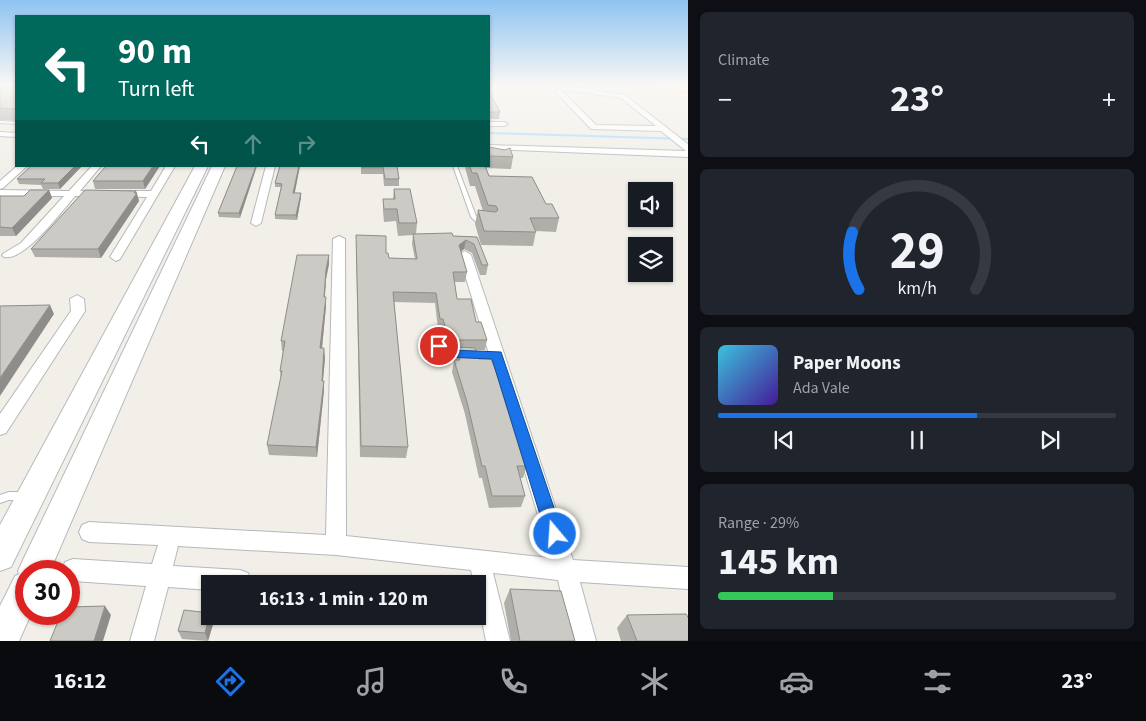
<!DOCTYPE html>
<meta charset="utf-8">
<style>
:root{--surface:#171b24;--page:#20242c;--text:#f1f3f6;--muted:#9ea1a6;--line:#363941;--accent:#1a73e8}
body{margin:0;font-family:"Source Sans 3",sans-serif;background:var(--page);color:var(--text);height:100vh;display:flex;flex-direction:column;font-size:19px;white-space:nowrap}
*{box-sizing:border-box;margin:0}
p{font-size:16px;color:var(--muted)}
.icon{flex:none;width:28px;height:28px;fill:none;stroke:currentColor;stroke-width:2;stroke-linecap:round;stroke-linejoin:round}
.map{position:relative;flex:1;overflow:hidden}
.details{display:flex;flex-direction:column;gap:12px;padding:12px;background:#0d0f14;width:458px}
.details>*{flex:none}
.hud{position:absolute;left:15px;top:15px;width:475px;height:152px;border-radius:0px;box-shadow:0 1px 4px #0004;background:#00695c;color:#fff;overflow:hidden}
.tools{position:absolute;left:628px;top:182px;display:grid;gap:10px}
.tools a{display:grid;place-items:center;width:45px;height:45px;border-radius:0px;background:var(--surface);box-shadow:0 1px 4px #0004;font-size:25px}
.speed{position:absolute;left:15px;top:560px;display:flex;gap:10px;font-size:25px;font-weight:700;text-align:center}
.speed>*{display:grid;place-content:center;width:65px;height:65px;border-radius:50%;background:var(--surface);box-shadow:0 1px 4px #0004;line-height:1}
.speed .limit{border:8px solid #d22;background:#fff;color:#111}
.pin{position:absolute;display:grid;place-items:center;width:42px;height:42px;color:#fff;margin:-21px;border:2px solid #fff;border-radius:50%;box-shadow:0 1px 5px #0007}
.me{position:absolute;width:55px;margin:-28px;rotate:342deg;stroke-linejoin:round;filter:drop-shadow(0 0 4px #0008)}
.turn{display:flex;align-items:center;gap:18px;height:105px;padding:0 20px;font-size:22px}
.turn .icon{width:65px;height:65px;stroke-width:2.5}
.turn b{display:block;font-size:35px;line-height:42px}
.lanes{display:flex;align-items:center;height:48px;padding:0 20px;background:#0003;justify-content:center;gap:25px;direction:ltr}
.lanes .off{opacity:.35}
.big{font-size:38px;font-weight:700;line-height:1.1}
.details .tile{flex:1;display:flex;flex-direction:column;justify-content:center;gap:8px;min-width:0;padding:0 18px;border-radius:8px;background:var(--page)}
.details .dial{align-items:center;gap:0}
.dial svg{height:130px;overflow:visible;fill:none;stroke:var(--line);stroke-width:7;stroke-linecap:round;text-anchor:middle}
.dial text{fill:var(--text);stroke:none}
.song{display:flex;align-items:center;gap:15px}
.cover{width:60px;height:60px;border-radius:8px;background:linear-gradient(135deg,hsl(190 70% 55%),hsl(260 70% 35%))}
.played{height:5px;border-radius:2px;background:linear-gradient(90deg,var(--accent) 65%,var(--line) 65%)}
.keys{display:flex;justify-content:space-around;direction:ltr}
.heat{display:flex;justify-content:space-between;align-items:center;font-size:28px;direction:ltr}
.charge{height:8px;border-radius:4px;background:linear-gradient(90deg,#34c759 29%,var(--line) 0)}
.trip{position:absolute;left:201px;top:575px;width:285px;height:50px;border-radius:0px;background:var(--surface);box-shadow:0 1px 4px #0004;font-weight:700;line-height:50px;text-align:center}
.dock{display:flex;height:80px;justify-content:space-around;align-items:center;background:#090b0e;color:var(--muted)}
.dock .icon{width:35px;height:35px}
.dock .selected{color:var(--accent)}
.dock b{font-size:22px;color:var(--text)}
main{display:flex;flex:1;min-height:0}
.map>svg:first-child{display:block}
</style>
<main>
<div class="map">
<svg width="689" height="641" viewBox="0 0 689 641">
<rect width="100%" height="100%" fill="#f1efe8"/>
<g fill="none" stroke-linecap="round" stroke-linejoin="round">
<path stroke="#aadaff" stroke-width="2" d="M 489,133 L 689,139"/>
<defs>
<path id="lane" d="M 0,121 L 16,122 L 16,124 L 0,123 Z
M 453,166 L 457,166 L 476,216 L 480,220 L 487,221 L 487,223 L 476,222 L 471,217 Z
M 436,344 L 442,344 L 450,352 L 497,352 L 500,353 L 501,355 L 500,357 L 497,358 L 448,357 C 443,355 438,350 435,346 Z
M 9,492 L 24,492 L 27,493 L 29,496 L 27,499 L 24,500 L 9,500 L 0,503 L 0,495 Z"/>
<path id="street" d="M 567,86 L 625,95 L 689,145 L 689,157 L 489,149 L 489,145 L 686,151 L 661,131 L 591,129 L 554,90 ZM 567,90 L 621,98 L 656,126 L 596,125 L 562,91 Z
M 489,122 L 504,122 L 508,124 L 504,126 L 489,126 Z
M 0,132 L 16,133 L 16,137 L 0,136 Z
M 17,166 L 27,166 L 3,188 L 0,189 L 0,181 Z
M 92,166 L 101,166 L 80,191 L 151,191 L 166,166 L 175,166 L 120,259 L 116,261 L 110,257 L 147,197 L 75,196 C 62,211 24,262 4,257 L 2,255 L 4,253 L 21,243 L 64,196 L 0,196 L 0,190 L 69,191 Z
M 266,166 L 275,166 L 261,223 L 256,226 L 251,223 Z
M 339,236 L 345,239 L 346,536 L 551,558 L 459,255 L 465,251 L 471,255 L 573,560 L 689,567 L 689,589 L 580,582 L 596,641 L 572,641 L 558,580 L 493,573 L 510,641 L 486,641 L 478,601 L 478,584 L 474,584 L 471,570 L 336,555 L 178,546 L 173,566 L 240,570 L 248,573 L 251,581 L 250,584 L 210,584 L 210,590 L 168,587 L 154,641 L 130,641 L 146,586 L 73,581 L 69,579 L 69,571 L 62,570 L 65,562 L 73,559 L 152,564 L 158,545 L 89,542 L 82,539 L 79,532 L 82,525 L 89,522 L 326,535 L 333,239 Z
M 77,295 L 84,299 L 85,311 L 6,433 L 0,435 L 0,414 L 71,311 L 70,299 Z"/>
<path id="secondary" d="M 195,166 L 208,166 L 11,567 L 0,571 L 0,525 Z
M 212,166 L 225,166 L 50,571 L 26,571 L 26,614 L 31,614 L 19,641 L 0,641 L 0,606 L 15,576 L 19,574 L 18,571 L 23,560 Z"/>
<path id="primary" d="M 652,85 L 689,86 L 689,92 L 657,88 Z"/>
</defs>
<use href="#lane" stroke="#b5b8bc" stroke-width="2"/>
<use href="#street" stroke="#b5b8bc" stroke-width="2"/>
<use href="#secondary" stroke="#b6babf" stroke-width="2"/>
<use href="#primary" stroke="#f2c960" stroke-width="3"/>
<use href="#lane" fill="#fff" fill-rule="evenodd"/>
<use href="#street" fill="#fff" fill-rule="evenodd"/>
<use href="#secondary" fill="#fff" fill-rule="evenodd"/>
<use href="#primary" fill="#fff2af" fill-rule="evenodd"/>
</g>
<path fill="#afaea9" d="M 0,85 L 16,85 L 16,121 L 0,120 Z
M 489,91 L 500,112 L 499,119 L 489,119 Z
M 489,147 L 513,157 L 511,169 L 486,168 L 489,176 L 546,204 L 559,218 L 556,232 L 536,231 L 533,246 L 481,245 L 475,224 L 478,210 L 483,211 L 475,186 L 470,186 L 465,167 L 461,167 L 461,166 L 489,166 Z
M 31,166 L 82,166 L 60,189 L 43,189 L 41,185 L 19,184 L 17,179 Z
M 160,166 L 145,189 L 95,189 L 93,181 Z
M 237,166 L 240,218 L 219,217 L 218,213 Z
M 300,166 L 294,193 L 301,193 L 301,197 L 297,220 L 275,219 L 275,215 L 281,187 L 275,187 L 275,183 Z
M 361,166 L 397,166 L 399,179 L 399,186 L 384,186 L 383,174 L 361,174 Z
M 394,189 L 417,223 L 416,234 L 477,237 L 488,265 L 486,275 L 480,275 L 472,253 L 464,249 L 461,252 L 467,272 L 465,282 L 454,282 L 457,299 L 476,322 L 487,340 L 485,350 L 476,350 L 479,359 L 524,451 L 523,454 L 527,466 L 523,478 L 520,478 L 525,496 L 521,507 L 489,508 L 482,478 L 479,478 L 465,414 L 452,372 L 456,350 L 451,350 L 445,345 L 442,329 L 438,329 L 435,303 L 394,302 L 408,447 L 406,458 L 360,457 L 356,245 L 386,253 L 389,258 L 415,259 L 412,244 L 413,235 L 398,236 L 396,221 L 384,222 L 383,211 L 383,199 L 393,199 Z
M 49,190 L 52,198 L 16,236 L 0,236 L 0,196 L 24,196 Z
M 136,191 L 139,201 L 101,258 L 35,257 L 31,249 Z
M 329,255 L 329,264 L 326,279 L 325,297 L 326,306 L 322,348 L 325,358 L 323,381 L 324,390 L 317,457 L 269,455 L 267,445 L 281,379 L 280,371 L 283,351 L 282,351 L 281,341 Z
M 510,589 L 575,641 L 511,641 L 504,603 Z
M 627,615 L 689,641 L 621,641 L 617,628 Z
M 210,616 L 212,616 L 214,621 L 208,641 L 182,639 L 178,631 Z"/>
<path fill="#8f8d8a" d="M 75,166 L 82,166 L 60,189 L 58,183 Z
M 153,166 L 160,166 L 145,189 L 143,181 Z
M 256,166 L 257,166 L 240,218 L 239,213 Z
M 299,166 L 300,166 L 294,197 L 293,193 Z
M 49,190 L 52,198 L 16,236 L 12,228 Z
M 136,191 L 139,201 L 101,258 L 98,249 Z
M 301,193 L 301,197 L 297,220 L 296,215 Z
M 466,240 L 464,249 L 457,254 L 459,245 Z
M 329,255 L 329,264 L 326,279 L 324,306 L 324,297 L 326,270 Z
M 326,297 L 326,306 L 321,358 L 320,348 Z
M 50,305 L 54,314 L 0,396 L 0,378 Z
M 324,348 L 325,358 L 322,390 L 322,381 Z
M 324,381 L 324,390 L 317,457 L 316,447 Z
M 105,606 L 111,615 L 103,641 L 94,641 Z
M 210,614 L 210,616 L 212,616 L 214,621 L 208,641 L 205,633 Z"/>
<path fill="#cccac5" stroke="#8f8d8a" d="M 0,85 L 16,85 L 16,109 L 0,108 Z
M 489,91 L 500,112 L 489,112 Z
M 489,147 L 505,150 L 510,148 L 513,157 L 489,156 Z
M 31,166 L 75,166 L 58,183 L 41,183 L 45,179 L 17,179 Z
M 106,166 L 153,166 L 143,181 L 93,181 Z
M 237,166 L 256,166 L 239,213 L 218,213 Z
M 280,166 L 299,166 L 293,193 L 301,193 L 296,215 L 275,215 L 282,184 L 275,183 Z
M 361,166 L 397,166 L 399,179 L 385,179 L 383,167 L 361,167 Z
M 470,166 L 485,166 L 489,176 L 532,177 L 546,204 L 552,204 L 559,218 L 530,218 L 536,232 L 484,231 L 478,210 L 496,212 L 498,210 L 496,206 L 488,205 L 477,173 L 472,173 Z
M 394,189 L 410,189 L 417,223 L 399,223 L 397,209 L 384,209 L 383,199 L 395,199 Z
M 30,190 L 49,190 L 12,228 L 0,227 L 0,196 L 24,196 Z
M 85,190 L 136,191 L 134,193 L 137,193 L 98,249 L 31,249 Z
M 452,233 L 453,236 L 477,237 L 488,265 L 482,265 L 474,244 L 466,240 L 459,245 L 467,272 L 453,272 L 457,299 L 471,299 L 476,322 L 481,322 L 487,340 L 453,340 L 447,334 L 443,319 L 440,319 L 436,293 L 393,292 L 408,447 L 361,446 L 356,235 L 386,236 L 386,253 L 388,253 L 389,258 L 417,259 L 413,234 Z
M 297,255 L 329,255 L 326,270 L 324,297 L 326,297 L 320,348 L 324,348 L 322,381 L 324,381 L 316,447 L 267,445 L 282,371 L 280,371 L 285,341 L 281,341 Z
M 50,305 L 17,353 L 0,378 L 0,306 Z
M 457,347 L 475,348 L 479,359 L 491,359 L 506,396 L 524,451 L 522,451 L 527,466 L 517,466 L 525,496 L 492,496 L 485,466 L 482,466 L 467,402 L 454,360 L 460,360 Z
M 510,589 L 561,591 L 575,641 L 520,641 Z
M 105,606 L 94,641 L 50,641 L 61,614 L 69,614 L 69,607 Z
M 184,610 L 210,613 L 205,633 L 178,631 Z
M 686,614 L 689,619 L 689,641 L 637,641 L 627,615 Z"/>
<linearGradient id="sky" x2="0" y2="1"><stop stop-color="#8fc3f1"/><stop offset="0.49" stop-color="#f9f8f5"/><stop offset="1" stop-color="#f9f8f5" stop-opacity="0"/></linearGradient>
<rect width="689" height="174" fill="url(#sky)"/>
<path fill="#1a73e8" stroke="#114b97" d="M 439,342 L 444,343 L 451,350 L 501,352 L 563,534 L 561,540 L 555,542 L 549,540 L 546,534 L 492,359 L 444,357 L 433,346 Z"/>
</svg>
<div class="tools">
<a><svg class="icon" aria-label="sound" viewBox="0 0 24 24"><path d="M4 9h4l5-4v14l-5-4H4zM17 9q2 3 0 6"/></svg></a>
<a><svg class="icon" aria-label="layers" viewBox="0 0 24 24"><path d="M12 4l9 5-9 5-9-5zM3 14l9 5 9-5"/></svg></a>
</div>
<div class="speed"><div class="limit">30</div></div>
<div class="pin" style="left:439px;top:346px;background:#d93025"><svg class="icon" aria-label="arrive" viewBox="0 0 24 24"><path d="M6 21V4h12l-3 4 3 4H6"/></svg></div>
<svg class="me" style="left:555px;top:534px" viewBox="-20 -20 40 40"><circle r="17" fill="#1a73e8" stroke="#fff" stroke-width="3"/><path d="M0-11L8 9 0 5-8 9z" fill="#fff"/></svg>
<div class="trip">16:13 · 1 min · 120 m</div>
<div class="hud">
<div class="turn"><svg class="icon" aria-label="left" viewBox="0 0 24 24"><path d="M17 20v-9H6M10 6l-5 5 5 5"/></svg><div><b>90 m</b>Turn left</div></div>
<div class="lanes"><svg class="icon" aria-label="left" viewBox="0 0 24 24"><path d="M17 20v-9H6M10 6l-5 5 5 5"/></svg><svg class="icon off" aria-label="ahead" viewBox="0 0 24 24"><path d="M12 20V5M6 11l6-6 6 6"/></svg><svg class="icon off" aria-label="right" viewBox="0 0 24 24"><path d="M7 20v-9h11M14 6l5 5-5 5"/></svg></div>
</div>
</div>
<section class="details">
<div class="tile"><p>Climate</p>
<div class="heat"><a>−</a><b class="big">23°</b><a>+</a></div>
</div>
<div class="tile dial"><svg viewBox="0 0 100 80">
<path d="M14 69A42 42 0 1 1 86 69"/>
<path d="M14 69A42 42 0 0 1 10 34" stroke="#1a73e8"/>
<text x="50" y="56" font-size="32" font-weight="700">29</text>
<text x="50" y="72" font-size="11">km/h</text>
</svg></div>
<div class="tile">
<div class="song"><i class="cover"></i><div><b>Paper Moons</b><p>Ada Vale</p></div></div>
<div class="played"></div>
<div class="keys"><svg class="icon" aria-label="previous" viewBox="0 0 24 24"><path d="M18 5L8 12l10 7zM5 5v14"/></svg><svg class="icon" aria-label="pause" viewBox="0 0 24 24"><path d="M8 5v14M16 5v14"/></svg><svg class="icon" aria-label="next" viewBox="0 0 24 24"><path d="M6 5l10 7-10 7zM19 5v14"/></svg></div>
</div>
<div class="tile"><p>Range · 29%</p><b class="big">145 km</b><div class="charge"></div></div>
</section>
</main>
<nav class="dock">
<b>16:12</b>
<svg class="icon selected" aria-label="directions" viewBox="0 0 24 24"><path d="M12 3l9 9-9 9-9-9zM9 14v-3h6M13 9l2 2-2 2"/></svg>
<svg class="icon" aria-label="music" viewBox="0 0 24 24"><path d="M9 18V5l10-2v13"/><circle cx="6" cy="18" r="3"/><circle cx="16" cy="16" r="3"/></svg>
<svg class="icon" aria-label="phone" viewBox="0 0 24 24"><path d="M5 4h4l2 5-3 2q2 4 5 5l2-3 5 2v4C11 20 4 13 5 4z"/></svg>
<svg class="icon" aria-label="climate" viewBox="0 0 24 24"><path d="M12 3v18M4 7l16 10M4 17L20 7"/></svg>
<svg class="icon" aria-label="car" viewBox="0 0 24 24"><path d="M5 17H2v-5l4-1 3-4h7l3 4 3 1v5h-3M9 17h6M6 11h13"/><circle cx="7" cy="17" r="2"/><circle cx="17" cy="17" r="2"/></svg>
<svg class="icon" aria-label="filters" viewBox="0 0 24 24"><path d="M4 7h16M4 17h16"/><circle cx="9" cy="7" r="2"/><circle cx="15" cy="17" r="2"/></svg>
<b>23°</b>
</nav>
